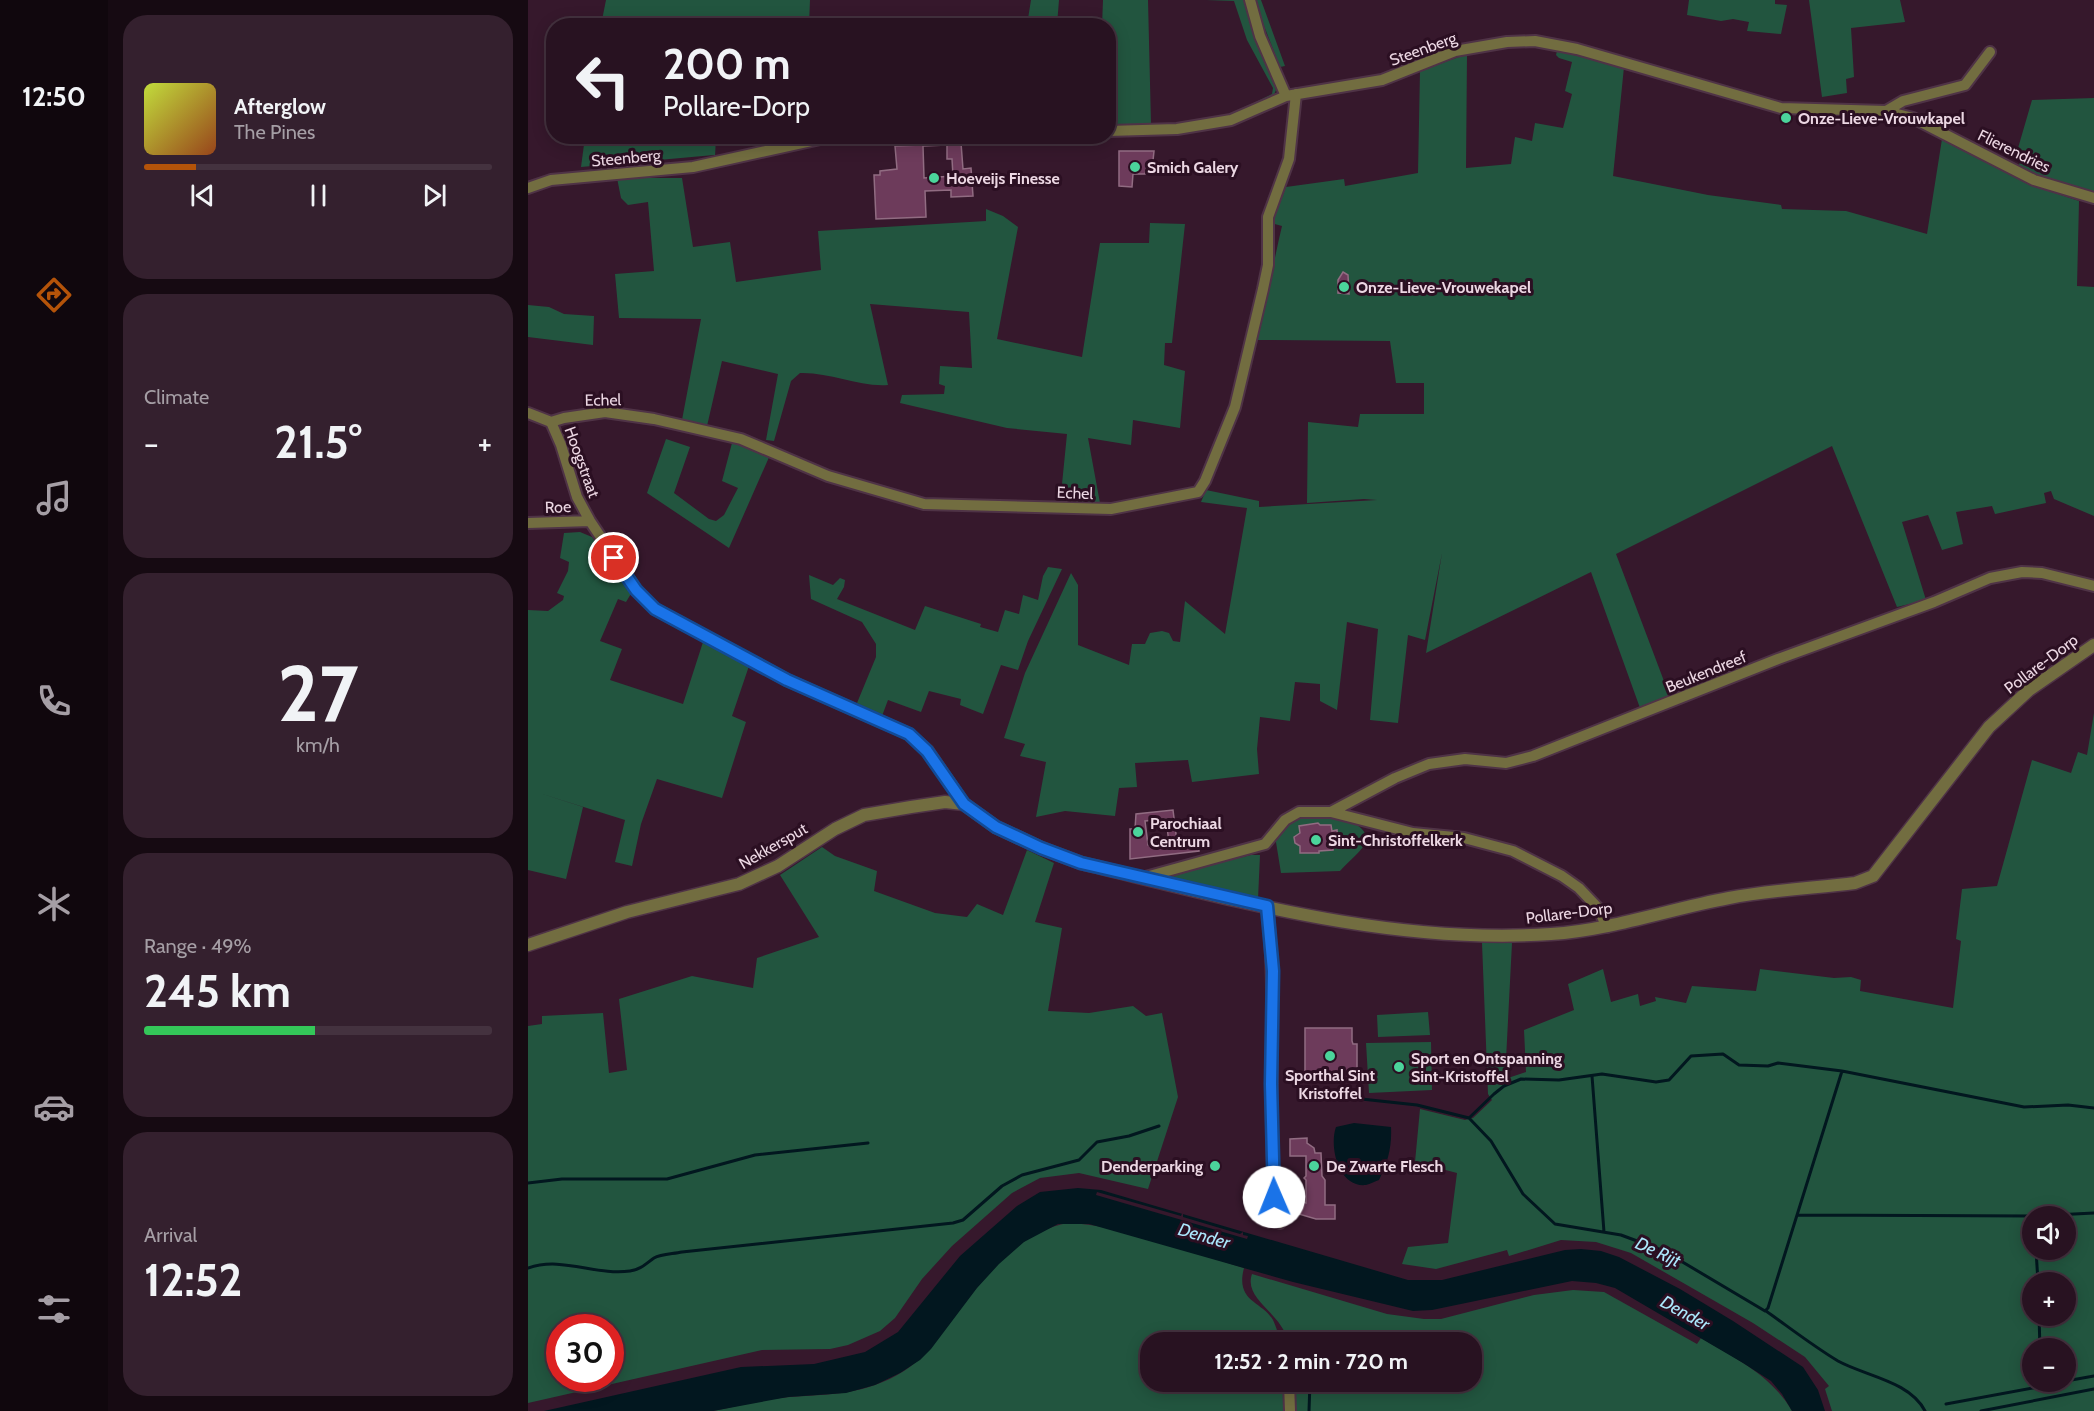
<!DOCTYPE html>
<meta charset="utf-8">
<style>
:root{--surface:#281221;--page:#34202e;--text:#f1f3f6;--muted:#a59ea5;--line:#44323f;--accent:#b45309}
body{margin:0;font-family:Cabin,sans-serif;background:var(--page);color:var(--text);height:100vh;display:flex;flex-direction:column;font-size:22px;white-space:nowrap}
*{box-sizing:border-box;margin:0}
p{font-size:20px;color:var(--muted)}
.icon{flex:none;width:33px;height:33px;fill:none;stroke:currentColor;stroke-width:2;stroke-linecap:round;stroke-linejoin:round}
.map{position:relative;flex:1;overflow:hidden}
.panel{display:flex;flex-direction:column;gap:15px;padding:15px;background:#160a12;width:420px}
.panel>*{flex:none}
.guide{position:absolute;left:18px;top:18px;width:570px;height:126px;border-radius:24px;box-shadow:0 3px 15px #0003,0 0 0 2px var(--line);background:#281221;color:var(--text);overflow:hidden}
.buttons{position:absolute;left:1494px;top:1206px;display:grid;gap:12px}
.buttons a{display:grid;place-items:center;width:54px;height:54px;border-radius:50%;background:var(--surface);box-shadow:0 3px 15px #0003,0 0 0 2px var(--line);font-size:30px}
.speed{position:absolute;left:18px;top:1314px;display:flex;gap:12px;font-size:30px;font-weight:700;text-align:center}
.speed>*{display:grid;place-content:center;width:78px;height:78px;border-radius:50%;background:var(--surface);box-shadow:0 3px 15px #0003,0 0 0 2px var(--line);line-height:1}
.speed .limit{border:9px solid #d22;background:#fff;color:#111}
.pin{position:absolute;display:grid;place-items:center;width:51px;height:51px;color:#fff;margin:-26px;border:3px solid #fff;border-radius:50%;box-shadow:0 2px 6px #0007}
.me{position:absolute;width:66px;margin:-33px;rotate:359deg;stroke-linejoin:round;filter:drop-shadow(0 0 4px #0008)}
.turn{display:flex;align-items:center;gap:21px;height:126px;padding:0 18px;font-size:27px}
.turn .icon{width:78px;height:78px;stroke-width:2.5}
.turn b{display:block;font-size:42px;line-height:51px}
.big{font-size:45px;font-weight:700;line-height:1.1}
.panel .widget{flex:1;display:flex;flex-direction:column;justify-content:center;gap:9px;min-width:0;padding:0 21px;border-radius:24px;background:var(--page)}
.panel .dial{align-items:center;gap:0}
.dial b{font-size:78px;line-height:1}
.song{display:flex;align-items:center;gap:18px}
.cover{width:72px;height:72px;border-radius:9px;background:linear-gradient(135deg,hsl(70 70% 55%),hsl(20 70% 35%))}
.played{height:6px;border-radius:3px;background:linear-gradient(90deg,var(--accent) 15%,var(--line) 15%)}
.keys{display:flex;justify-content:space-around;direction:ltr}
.heat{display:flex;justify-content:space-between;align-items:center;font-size:33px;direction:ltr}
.charge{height:9px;border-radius:4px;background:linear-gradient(90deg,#34c759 49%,var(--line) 0)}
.trip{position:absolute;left:612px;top:1332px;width:342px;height:60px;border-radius:24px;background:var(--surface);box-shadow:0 3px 15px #0003,0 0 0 2px var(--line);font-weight:700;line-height:60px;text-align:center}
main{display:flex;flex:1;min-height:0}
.tab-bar{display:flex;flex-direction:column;width:108px;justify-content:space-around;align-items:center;background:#10070d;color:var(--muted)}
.tab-bar .icon{width:42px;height:42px}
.tab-bar .selected{color:var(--accent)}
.tab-bar b{font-size:27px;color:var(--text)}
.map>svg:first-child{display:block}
</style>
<main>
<nav class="tab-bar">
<b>12:50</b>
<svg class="icon selected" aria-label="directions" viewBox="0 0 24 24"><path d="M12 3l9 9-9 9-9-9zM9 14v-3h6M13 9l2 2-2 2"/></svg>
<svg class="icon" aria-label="music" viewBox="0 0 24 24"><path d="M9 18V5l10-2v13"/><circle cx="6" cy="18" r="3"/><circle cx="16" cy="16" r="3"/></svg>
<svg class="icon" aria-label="phone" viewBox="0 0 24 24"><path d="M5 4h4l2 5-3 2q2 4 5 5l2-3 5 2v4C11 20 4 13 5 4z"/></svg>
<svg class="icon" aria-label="climate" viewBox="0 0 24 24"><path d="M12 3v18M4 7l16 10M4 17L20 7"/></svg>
<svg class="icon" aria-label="car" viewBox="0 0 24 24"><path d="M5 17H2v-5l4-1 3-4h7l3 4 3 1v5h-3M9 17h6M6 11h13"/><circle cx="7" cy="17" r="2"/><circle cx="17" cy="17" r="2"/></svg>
<svg class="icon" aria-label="filters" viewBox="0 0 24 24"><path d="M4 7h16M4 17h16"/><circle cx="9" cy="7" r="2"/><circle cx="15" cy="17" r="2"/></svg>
</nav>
<section class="panel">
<div class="widget">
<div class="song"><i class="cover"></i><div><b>Afterglow</b><p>The Pines</p></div></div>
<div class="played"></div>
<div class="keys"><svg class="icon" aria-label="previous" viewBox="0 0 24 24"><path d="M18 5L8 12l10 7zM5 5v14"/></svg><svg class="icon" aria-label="pause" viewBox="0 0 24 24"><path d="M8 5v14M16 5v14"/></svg><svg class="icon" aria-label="next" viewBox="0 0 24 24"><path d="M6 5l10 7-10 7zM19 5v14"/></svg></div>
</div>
<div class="widget"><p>Climate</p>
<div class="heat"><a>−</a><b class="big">21.5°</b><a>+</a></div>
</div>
<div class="widget dial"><b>27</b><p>km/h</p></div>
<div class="widget"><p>Range · 49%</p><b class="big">245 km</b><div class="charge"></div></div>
<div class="widget"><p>Arrival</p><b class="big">12:52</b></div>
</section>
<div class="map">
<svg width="1566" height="1411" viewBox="0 0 1566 1411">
<rect width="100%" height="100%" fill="#36182c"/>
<path fill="#22553f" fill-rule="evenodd" d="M 78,0 L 282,0 L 281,25 L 73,25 Z
M 503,0 L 531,0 L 529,25 L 499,25 Z
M 575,0 L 620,0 L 623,124 L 581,126 L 580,26 L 574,26 Z
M 678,0 L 716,0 L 729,39 L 745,77 L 748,90 L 745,97 L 708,112 L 744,94 L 745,88 L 719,40 L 706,1 Z
M 726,0 L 733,0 L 757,66 L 752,67 Z
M 1161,0 L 1247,0 L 1247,4 L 1259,5 L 1253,34 L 1219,31 L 1221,22 L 1205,19 L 1193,21 L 1159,15 Z
M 1281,0 L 1372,0 L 1377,22 L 1323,28 L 1326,77 L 1318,79 L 1319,93 L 1294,97 Z
M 1029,51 L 1096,67 L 1085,176 L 1180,195 L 1253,205 L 1254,209 L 1318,211 L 1399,234 L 1414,139 L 1512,188 L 1551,201 L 1549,286 L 1566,287 L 1566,516 L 1526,499 L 1523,491 L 1516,493 L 1518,503 L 1467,514 L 1464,506 L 1428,512 L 1435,544 L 1414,550 L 1400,515 L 1374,522 L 1398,600 L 1369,607 L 1304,446 L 1088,554 L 1142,697 L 1112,708 L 1063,572 L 898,653 L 914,553 L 897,640 L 880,635 L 870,723 L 842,720 L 850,629 L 819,622 L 809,710 L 792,701 L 792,684 L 767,682 L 762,721 L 732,717 L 729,749 L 731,774 L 664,782 L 660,760 L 607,763 L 609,787 L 591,788 L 587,816 L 537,811 L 508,817 L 518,762 L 492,756 L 497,744 L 476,738 L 497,673 L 543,573 L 550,585 L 550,645 L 601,665 L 604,644 L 617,644 L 622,633 L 634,631 L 641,633 L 645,641 L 652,642 L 657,601 L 697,634 L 719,508 L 673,502 L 678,490 L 731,501 L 731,507 L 849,500 L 836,499 L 779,503 L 780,422 L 830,427 L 832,414 L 896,414 L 896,383 L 868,383 L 862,341 L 730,340 L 727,335 C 740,300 745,263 754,226 L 743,223 L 758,187 L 816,179 L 817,186 L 890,173 L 892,71 L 939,54 L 938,168 L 983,164 L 987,137 L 1004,141 L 1007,123 L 1035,128 L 1044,94 L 1037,91 L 1044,62 L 1031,58 L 1028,55 Z
M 1566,98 L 1566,192 L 1537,187 L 1490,167 L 1494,158 L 1488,155 L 1504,100 Z
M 57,137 L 188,137 L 187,157 L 186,155 L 53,167 Z
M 89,178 L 154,178 L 165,247 L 202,242 L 208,282 L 293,270 L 290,231 L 458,221 L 458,209 L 475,216 L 490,227 L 469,339 L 554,357 L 572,243 L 621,243 L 622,223 L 657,224 L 644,343 L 637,343 L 636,365 L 657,371 L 652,428 L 605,420 L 603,445 L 560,438 L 572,503 L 532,504 L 539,434 L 479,428 L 372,403 L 374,395 L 416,394 L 417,386 L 411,384 L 412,366 L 444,368 L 441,312 L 342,304 L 360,385 C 330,387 302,372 272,373 L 263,381 L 246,441 L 238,440 L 250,374 L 194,361 L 179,426 L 154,420 L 173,319 L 91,318 L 87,274 L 126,271 L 120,202 L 100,205 L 93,198 Z
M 0,305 L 21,307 L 36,314 L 66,316 L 65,345 L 0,337 Z
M 138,439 L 162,447 L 146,493 L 181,519 L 188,521 L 196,515 L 210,488 L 194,481 L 204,443 L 242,455 L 201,548 L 119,493 Z
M 52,532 L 64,537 L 104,592 L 98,602 L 90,599 L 72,641 L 94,649 L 82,680 L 155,704 L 175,642 L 221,666 L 204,716 L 218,722 L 194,798 L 129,779 L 113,824 L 104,866 L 87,862 L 97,820 L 8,792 L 55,807 L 38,879 L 0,870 L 0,610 L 20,611 L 35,600 L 36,596 L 29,593 L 40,571 L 41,562 L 32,558 L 36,533 Z
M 520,567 L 534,569 L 500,641 L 490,670 L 473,665 L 455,714 L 432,705 L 433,699 L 401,691 L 393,712 L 360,700 L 354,716 L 329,703 L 348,657 L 348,644 L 334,622 L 283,599 L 281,575 L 305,585 L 312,578 L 317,580 L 316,587 L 309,599 L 387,630 L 397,606 L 453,624 L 452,627 L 470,632 L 477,610 L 491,614 L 495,595 L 510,600 L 515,576 Z
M 1566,713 L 1566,1411 L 1304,1411 L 1297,1389 L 1301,1386 L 1277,1357 L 1225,1323 L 1103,1253 L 1068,1242 L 1033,1240 L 981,1256 L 979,1250 L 908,1269 L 874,1264 L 880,1247 L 920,1243 L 929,1173 L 887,1162 L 892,1109 L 937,1120 L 945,1118 L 964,1100 L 960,1094 L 954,943 L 984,943 L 977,1079 L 998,1072 L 996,1030 L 1046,1010 L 1040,984 L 1075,969 L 1083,1002 L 1110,994 L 1112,1006 L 1128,1001 L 1127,997 L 1158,1003 L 1164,986 L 1228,991 L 1232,969 L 1306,978 L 1323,977 L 1333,980 L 1332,991 L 1425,1008 L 1433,941 L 1428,939 L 1434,889 L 1469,886 L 1504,760 L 1543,773 L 1550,752 L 1559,755 ZM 1504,1216 L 1538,1216 L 1538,1250 L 1504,1250 ZM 1504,1282 L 1538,1282 L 1538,1316 L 1504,1316 ZM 1504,1348 L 1538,1348 L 1538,1382 L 1504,1382 Z
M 794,815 C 808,818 849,823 835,847 C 829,855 819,863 812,871 L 753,873 L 747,836 L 764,818 Z
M 294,847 L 307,856 L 349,871 L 346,891 L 407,913 L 439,917 L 449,904 L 475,915 L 499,850 L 526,863 L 507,922 L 534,928 L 520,1011 L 561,1013 L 605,1006 L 618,1016 L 634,1013 L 650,1097 L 620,1189 L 551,1173 L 512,1178 L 484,1193 L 424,1246 L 394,1279 L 367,1318 L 352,1331 L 320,1345 L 302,1349 L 234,1350 L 0,1403 L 0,1026 L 14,1024 L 14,1016 L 75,1013 L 81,1073 L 99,1070 L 91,999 L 164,976 L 225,988 L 229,958 L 291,937 L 252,875 ZM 32,1328 L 82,1328 L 82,1378 L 32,1378 Z
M 723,855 L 732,855 L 730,899 L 645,880 L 643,877 L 645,874 Z
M 900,1012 L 902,1035 L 850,1037 L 849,1015 Z
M 903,1042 L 904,1090 L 841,1093 L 838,1043 Z
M 540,1223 C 599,1226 659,1251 716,1268 C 707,1302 734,1301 745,1320 C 748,1326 751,1336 752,1342 L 622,1342 L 622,1382 L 755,1382 L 756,1411 L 185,1411 C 210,1406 236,1399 262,1397 C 305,1394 337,1395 376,1371 C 392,1361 403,1346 414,1332 C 447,1291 484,1232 540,1223 Z
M 724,1274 L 859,1314 L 896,1319 L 913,1319 L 1006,1295 L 1045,1290 L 1076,1292 L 1169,1344 L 1173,1338 C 1207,1358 1243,1375 1264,1411 L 763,1411 L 762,1382 L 944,1382 L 944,1342 L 760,1342 C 754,1312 715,1300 724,1274 Z"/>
<path fill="#02171f" d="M 826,1123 L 863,1127 C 864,1147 860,1162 851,1180 C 848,1181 842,1184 838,1185 C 810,1188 801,1146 808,1127 Z
M 550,1188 L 573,1190 L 880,1280 L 914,1280 L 1037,1250 L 1053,1249 L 1073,1251 L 1091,1257 L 1152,1289 L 1205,1321 L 1275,1367 L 1290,1390 L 1297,1411 L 1264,1411 L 1254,1394 L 1243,1381 L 1215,1363 L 1087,1288 L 1068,1283 L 1044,1281 L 904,1310 L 885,1311 L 765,1282 L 561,1224 L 530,1224 L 496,1242 L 471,1264 L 449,1288 L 403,1349 L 392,1360 L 372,1373 L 347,1385 L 318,1393 L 260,1397 L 185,1411 L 16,1411 L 213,1367 L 286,1364 L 337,1352 L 370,1332 L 432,1256 L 489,1206 L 512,1192 Z"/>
<path fill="#36182c" d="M 569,1192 L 653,1216 L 655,1211 L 655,1217 L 712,1234 L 715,1232 L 715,1235 L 720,1236 L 719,1239 L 568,1195 Z"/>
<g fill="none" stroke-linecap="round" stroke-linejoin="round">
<path stroke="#02171f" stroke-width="3" d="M 1064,1076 L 1076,1232
M 815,1097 L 889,1105 L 941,1118 L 963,1141 L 995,1194 L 1027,1224 L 1093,1235 L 1136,1251 L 1237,1311 L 1240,1308 L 1314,1071
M 941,1118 L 966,1094 L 976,1086 L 993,1079 L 1031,1080 L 1074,1074 L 1128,1082 L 1141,1080 L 1163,1056 L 1195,1054 L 1211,1065 L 1240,1066 L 1250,1063 L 1314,1071 L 1496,1107 L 1540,1105 L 1566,1108
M 0,1183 L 34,1179 L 139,1179 L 227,1155 L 340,1143
M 1270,1215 L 1507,1216
M 1507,1216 L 1566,1213
M 1508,1250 L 1510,1282
M 0,1268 C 34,1256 68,1276 102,1271 C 114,1269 117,1264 126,1258 C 133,1254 145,1254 154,1252 L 425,1223 L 435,1220 L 474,1186 L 494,1175 L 551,1160 L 569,1142 L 601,1136 L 631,1126
M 1238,1311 C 1262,1328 1285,1346 1310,1361 C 1337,1376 1382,1381 1397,1411
M 1511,1316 L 1512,1348
M 781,1333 L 781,1342
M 1538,1381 L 1566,1376
M 1418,1404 L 1537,1382
M 781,1411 L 782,1382
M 1453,1411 L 1566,1389"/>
</g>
<path fill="#6d3b5b" stroke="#916c82" stroke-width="1.5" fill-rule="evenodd" d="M 393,136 L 424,136 L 424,143 L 433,143 L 435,169 L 443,168 L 445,196 L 423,197 L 423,190 L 397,191 L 398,217 L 348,219 L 346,175 L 352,175 L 352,171 L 369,169 L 367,146 L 394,145 ZM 419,145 L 419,159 L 424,159 L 425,176 L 396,178 L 395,146 Z
M 591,151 L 626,151 L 624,170 L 618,169 L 617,174 L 605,174 L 604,187 L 591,186 Z
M 815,272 L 820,275 L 821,294 L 810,293 L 810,280 Z
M 645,810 L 649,842 L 670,841 L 671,851 L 602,859 L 602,829 L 607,829 L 608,814 ZM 638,819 L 641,843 L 620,845 L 617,821 Z
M 790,823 L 792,825 L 803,825 L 804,831 L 809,830 L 810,845 L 805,845 L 805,850 L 791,851 L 791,853 L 772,853 L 772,846 L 767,843 L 766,837 L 772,833 L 771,826 Z
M 777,1028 L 824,1028 L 824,1041 L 825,1044 L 829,1044 L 829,1080 L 777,1081 Z
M 779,1138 L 779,1143 L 786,1148 L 787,1153 L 793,1153 L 794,1176 L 797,1180 L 797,1205 L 807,1205 L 807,1219 L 788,1219 L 757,1210 L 756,1202 L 759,1197 L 778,1203 L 778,1180 L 776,1178 L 778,1176 L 778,1156 L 762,1156 L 762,1139 Z"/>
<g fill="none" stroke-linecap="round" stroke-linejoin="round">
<defs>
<path id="minor" d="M 722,0 L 732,36 L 758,96
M 1358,111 L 1375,101 L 1437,85 L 1462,52
M 580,131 L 649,129 L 703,120 L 758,96 L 854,80 L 927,51 L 979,42 L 1007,41 L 1049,49 L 1253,108 L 1358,111 L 1385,118 L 1506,180 L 1566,198
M 0,188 L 23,180 L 165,167 L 306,136
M 0,413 L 23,422 L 33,445 L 49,497 L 62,521 L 108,590 L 127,609 L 259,680 L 381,734 L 400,751 L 436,804
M 23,422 L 36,418 L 77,412 L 126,419 L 213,439 L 300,476 L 396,504 L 583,509 L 670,492 L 677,481 L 707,407 L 735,289 L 740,265 L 740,217 L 761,159 L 768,94
M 0,523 L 62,521
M 803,812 L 867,778 L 901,764 L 937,759 L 978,763 L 1005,756 L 1250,659 L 1406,602 L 1462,578 L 1494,572 L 1514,573 L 1566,586
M 614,878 L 737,844 L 757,820 L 771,812 L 803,812 L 885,833 L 936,838 L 985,851 L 1034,876 L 1051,888 L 1070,908 L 1079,927
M 739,906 C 748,980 742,1053 744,1127 C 745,1159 744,1191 752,1223
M 761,1382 L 762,1411"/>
<path id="tertiary" d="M 0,945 L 99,912 L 211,884 L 250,866 L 307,829 L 336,815 L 383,807 L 417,802 L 436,804 L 468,827 L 513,848 L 553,863 C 707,900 863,945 1023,934 C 1084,930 1141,909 1201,898 C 1242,890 1286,888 1327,883 L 1345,876 L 1461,727 L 1501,690 L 1566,645"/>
</defs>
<use href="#minor" stroke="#4f3346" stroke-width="14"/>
<use href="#tertiary" stroke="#4f3346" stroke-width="15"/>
<use href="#minor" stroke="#726d40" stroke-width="10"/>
<use href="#tertiary" stroke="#726d40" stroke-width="12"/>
</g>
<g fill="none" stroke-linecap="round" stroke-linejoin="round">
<defs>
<path id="route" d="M 86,558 L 108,590 L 127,609 L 259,680 L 381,734 L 399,751 L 436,804 L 468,827 L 513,848 L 553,863 L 739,906 L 745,971 L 743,1084 L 746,1197"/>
</defs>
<use href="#route" stroke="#114b97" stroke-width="15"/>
<use href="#route" stroke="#1a73e8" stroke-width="10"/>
</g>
<g fill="#4bd49b" stroke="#2b0f22" stroke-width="2">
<circle cx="1258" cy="118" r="6"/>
<circle cx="607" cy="167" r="6"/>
<circle cx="406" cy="178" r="6"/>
<circle cx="816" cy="287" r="6"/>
<circle cx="610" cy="832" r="6"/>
<circle cx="788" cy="840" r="6"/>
<circle cx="802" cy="1056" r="6"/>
<circle cx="871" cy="1067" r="6"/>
<circle cx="687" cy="1166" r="6"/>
<circle cx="786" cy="1166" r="6"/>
</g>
<g text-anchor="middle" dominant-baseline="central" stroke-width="6" stroke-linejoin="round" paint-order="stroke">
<g font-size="16" fill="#ecd7e3" stroke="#2b0f22">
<text transform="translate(895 49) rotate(-20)">Steenberg</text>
<text transform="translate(1486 151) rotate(26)">Flierendries</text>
<text transform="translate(98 158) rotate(-5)">Steenberg</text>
<text transform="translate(75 400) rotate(-1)">Echel</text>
<text transform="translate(54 462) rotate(70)">Hoogstraat</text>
<text transform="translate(547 493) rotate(2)">Echel</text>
<text transform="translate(30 507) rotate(-2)">Roe</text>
<text transform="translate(1513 664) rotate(-37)">Pollare-Dorp</text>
<text transform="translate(1178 672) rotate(-22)">Beukendreef</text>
<text transform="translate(245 846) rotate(-30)">Nekkersput</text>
<text transform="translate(1041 913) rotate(-7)">Pollare-Dorp</text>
</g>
<g font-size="16" font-weight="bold" fill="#ecd7e3" stroke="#2b0f22" text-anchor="start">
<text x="1270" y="118">Onze-Lieve-Vrouwkapel</text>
<text x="619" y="167">Smich Galery</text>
<text x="418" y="178">Hoeveijs Finesse</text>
<text x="828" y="287">Onze-Lieve-Vrouwekapel</text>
<text x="622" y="823">Parochiaal<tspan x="622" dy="18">Centrum</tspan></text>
<text x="800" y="840">Sint-Christoffelkerk</text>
<text x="883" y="1058">Sport en Ontspanning<tspan x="883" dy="18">Sint-Kristoffel</tspan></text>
<text x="802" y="1075" text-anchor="middle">Sporthal Sint<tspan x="802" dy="18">Kristoffel</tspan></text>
<text x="675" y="1166" text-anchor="end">Denderparking</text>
<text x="798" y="1166">De Zwarte Flesch</text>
</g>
<g font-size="18" font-style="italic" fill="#abe7fc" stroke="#2b0f22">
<text transform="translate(676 1236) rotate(16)">Dender</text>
<text transform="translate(1130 1252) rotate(25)">De Rijt</text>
<text transform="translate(1157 1313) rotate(29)">Dender</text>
</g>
</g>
</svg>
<div class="buttons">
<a><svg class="icon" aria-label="sound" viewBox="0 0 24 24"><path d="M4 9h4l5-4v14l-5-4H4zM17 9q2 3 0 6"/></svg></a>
<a>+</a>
<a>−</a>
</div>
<div class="speed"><div class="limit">30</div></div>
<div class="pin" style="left:86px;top:558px;background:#d93025"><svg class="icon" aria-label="arrive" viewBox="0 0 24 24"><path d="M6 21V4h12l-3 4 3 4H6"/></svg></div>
<svg class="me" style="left:746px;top:1197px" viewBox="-20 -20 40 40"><circle r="19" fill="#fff"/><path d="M0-13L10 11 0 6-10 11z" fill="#1a73e8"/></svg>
<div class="trip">12:52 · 2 min · 720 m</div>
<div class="guide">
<div class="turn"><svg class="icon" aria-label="left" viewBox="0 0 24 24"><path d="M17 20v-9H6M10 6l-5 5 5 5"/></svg><div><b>200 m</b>Pollare-Dorp</div></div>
</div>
</div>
</main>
